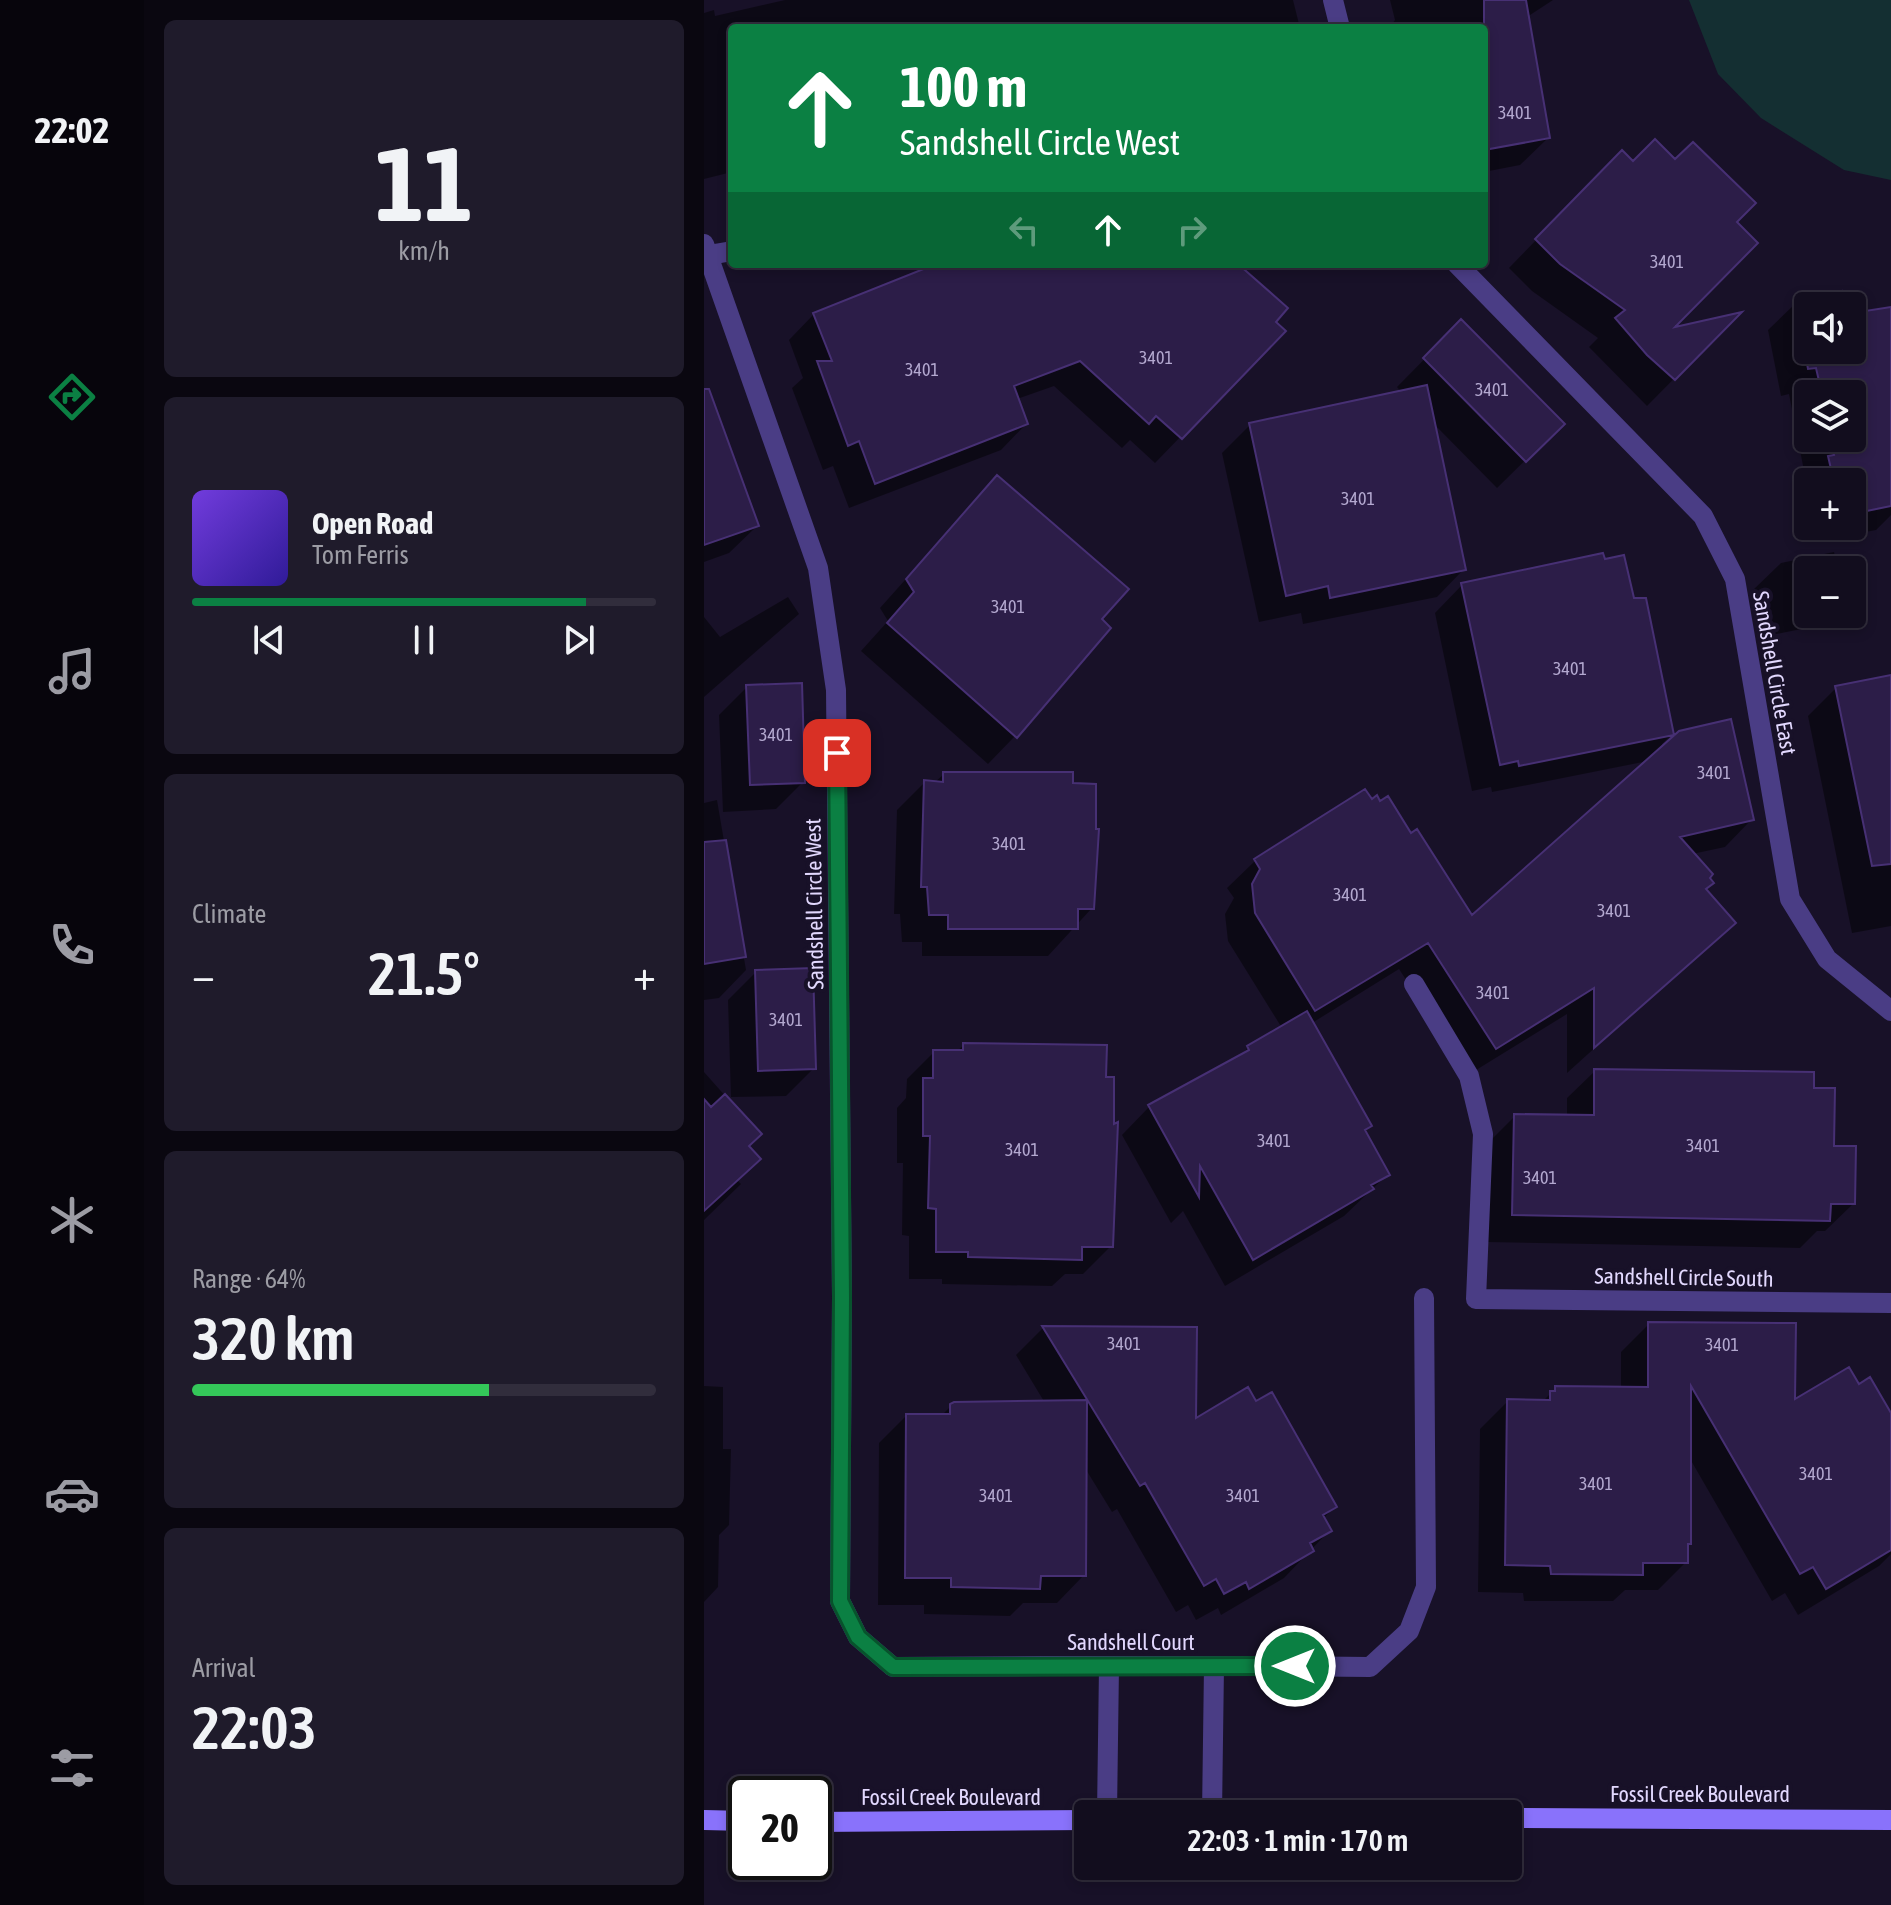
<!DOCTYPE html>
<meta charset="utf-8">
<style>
:root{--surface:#120d1e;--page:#1f1b2b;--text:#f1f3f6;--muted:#9c9ca4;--line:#312d3c;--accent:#0b8043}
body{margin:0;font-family:"Asap Condensed",sans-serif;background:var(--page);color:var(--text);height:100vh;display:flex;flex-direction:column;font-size:30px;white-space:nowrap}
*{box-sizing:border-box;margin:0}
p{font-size:26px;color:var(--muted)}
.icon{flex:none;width:44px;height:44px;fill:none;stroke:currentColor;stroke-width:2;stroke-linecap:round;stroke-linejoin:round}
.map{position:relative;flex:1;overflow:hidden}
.details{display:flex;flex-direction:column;gap:20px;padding:20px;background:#0a0710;width:560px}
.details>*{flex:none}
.guide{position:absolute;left:24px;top:24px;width:760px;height:244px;border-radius:8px;box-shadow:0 4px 12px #0003,0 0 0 2px var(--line);background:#0b8043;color:#fff;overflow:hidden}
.buttons{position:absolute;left:1090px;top:292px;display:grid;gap:16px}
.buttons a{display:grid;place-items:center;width:72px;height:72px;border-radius:8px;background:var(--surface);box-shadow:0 4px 12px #0003,0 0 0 2px var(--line);font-size:40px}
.speed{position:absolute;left:24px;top:1776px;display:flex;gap:16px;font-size:40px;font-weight:700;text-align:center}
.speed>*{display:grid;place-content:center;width:104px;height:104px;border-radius:50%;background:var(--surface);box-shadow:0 4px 12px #0003,0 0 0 2px var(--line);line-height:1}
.speed .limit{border:4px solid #111;border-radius:12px;background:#fff;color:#111}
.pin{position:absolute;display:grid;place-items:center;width:68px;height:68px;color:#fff;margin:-34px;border-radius:16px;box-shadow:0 4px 12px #0006}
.me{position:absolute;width:88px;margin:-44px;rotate:270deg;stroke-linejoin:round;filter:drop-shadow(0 0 6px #0008)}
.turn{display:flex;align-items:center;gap:28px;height:168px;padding:0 40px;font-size:36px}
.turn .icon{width:104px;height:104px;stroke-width:2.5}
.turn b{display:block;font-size:56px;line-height:68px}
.lanes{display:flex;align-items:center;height:76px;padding:0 40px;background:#0003;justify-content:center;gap:40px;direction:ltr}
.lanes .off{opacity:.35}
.big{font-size:60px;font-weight:600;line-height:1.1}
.details .widget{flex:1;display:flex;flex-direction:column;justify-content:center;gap:12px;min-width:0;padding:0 28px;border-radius:12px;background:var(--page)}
.details .dial{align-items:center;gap:0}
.dial b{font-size:104px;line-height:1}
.song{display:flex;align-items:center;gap:24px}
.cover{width:96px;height:96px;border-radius:12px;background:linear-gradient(135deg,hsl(260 70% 55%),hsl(250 70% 35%))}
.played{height:8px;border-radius:4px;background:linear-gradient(90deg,var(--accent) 85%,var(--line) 85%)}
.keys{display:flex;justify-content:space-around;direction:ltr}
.heat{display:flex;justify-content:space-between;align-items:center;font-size:44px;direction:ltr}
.charge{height:12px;border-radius:6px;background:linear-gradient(90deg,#34c759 64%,var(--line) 0)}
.trip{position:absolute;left:370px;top:1800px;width:448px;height:80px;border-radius:8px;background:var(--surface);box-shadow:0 4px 12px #0003,0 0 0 2px var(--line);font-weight:600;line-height:80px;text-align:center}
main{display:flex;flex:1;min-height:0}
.tabs{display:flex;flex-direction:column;width:144px;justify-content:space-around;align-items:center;background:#07050c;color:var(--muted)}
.tabs .icon{width:56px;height:56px}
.tabs .on{color:var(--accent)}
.tabs b{font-size:36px;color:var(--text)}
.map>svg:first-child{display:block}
</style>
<main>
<nav class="tabs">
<b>22:02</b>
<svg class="icon on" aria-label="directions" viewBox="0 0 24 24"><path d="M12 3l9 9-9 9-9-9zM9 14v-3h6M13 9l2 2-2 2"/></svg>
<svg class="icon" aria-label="music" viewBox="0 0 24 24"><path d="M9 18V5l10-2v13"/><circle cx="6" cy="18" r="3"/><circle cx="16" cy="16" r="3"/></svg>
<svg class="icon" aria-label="phone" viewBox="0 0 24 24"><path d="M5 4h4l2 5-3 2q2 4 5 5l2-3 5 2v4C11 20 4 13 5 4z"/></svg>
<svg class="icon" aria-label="climate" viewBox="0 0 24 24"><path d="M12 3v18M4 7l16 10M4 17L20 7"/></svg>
<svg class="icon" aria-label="car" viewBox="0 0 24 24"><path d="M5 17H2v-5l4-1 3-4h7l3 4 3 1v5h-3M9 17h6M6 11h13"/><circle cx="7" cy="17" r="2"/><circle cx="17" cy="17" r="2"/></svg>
<svg class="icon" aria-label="filters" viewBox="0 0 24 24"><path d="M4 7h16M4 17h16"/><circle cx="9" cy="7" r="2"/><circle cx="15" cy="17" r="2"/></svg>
</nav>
<section class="details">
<div class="widget dial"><b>11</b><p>km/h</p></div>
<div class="widget">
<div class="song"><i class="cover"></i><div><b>Open Road</b><p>Tom Ferris</p></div></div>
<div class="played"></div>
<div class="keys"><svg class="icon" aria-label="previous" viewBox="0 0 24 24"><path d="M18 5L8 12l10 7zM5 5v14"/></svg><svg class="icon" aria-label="pause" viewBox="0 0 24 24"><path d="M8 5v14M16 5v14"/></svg><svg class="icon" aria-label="next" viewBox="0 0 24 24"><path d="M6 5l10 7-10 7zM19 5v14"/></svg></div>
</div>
<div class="widget"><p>Climate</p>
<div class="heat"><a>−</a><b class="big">21.5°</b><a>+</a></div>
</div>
<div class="widget"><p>Range · 64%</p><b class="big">320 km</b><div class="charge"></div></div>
<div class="widget"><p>Arrival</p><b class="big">22:03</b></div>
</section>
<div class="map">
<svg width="1187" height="1905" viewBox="0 0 1187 1905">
<rect width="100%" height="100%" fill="#181128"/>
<path fill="#142f32" d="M 985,0 L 1187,0 L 1187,180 L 1140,170 L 1057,118 L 1014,74 Z"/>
<path fill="#0007" fill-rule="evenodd" d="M 81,0 L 589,0 L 596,28 L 28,28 L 28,172 L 0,179 L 0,13 L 10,10 L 11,16 Z
M 686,0 L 849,0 L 823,17 L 844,138 L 816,165 L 780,172 L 780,28 L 685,28 L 691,20 Z
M 971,161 L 1030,222 L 964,330 L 1032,316 L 943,406 L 885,347 L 894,338 L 828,291 L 805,268 L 890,180 L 929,164 Z
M 237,264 L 529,264 L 579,331 L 451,463 L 426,440 L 418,448 L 350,386 L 313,399 L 322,424 L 297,450 L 145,508 L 129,466 L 119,470 L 88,388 L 99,378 L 85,340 L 110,314 Z
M 1092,303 L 1139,306 L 1104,306 L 1104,350 L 1148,350 L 1148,315 L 1187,308 L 1187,515 L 1172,530 L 1109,542 L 1106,526 L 1148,526 L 1148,482 L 1104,482 L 1104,516 L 1098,485 L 1102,481 L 1085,394 L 1077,396 L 1064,330 ZM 1104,394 L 1148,394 L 1148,438 L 1104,438 Z
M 757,322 L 858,424 L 793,488 L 729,423 L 760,569 L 733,597 L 599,624 L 597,613 L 555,622 L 518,453 L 546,425 L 698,393 L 693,387 Z
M 0,464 L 53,526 L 25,553 L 0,562 Z
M 293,477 L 395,619 L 311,736 L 284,764 L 157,651 L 184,621 L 176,608 Z
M 1130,552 L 1134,570 L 1104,570 L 1104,614 L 1124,614 L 1112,626 L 1058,637 L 1049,590 L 1077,563 Z
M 758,585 L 968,734 L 958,744 L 960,746 L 1048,819 L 1021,847 L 988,854 L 1000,890 L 1029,923 L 863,1073 L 863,1014 L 764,1075 L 695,969 L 608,1023 L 665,1126 L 659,1132 L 684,1174 L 640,1216 L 521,1286 L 479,1211 L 467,1223 L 418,1135 L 445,1107 L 533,1059 L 544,1048 L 578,1028 L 524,941 L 521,914 L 530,898 L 523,888 L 551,861 L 667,802 L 706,835 L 767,918 L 944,761 L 788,792 L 787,787 L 768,791 L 731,613 Z
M 84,597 L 95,614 L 0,697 L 0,617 L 16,637 Z
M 1187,677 L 1187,926 L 1148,933 L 1104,716 L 1132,688 Z
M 43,687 L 99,782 L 72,809 L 19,812 L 15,715 Z
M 240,774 L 388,908 L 344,956 L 218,956 L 218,942 L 198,942 L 196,914 L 190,914 L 193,810 L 221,782 L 230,783 Z
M 13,800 L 42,970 L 15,998 L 0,1000 L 0,803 Z
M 52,972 L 110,1068 L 82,1096 L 27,1097 L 24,1000 Z
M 260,1045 L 407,1246 L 379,1274 L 361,1274 L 348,1286 L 238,1284 L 238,1279 L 205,1279 L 205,1236 L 198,1235 L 199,1163 L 193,1163 L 193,1108 L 202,1098 L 203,1079 L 230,1052 L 252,1052 Z
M 891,1071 L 1108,1090 L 1149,1204 L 1121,1231 L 1113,1231 L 1096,1248 L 782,1242 L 783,1144 L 811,1116 L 863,1117 L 863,1098 Z
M 0,1072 L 55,1134 L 43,1147 L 33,1180 L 37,1184 L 0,1220 Z
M 945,1324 L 1089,1403 L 1187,1432 L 1187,1554 L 1175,1566 L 1094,1615 L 1081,1593 L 1068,1601 L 985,1457 L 985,1543 L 982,1547 L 982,1562 L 954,1590 L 921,1590 L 909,1601 L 820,1601 L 819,1593 L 774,1592 L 776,1429 L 804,1401 L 838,1402 L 852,1388 L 917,1389 L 917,1352 Z
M 339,1328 L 631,1506 L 619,1519 L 626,1530 L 580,1578 L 517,1615 L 514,1608 L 492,1620 L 484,1605 L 472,1612 L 413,1509 L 408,1512 L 381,1468 L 380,1575 L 353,1603 L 319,1603 L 306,1616 L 220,1614 L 220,1605 L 174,1605 L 175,1443 L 202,1416 L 237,1416 L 247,1406 L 341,1403 L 312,1355 Z
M 0,1386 L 19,1387 L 19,1449 L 27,1449 L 25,1525 L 15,1535 L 14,1587 L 0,1602 Z"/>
<path fill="#2c1d48" stroke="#473074" stroke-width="2" d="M 780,0 L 822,0 L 846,138 L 780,150 Z
M 951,139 L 971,159 L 989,142 L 1052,203 L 1033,222 L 1054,243 L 971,327 L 1038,312 L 971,380 L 943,355 L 911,318 L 921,310 L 856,264 L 831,239 L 918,150 L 929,161 Z
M 232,264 L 534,264 L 584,308 L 572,322 L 582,331 L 478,439 L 452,416 L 445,424 L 376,361 L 310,386 L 324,424 L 171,484 L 155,441 L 144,446 L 113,361 L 128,361 L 109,313 Z
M 1138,291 L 1141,306 L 1104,306 L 1104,350 L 1148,350 L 1148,313 L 1187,307 L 1187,506 L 1148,514 L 1148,482 L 1130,482 L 1124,456 L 1130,455 L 1126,438 L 1148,438 L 1148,394 L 1118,394 L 1112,368 L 1104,369 L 1091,301 Z
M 757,319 L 861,424 L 822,462 L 719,358 Z
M 723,385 L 762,570 L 626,598 L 624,586 L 582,596 L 545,423 Z
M 0,389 L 5,389 L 55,526 L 0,545 Z
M 293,475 L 425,589 L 398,619 L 407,628 L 313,738 L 183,623 L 210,592 L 202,579 Z
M 899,553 L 901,559 L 920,555 L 930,598 L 942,598 L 970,735 L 815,766 L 814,761 L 796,765 L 757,583 Z
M 1187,675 L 1187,864 L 1168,866 L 1131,686 Z
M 98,683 L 101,783 L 46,785 L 42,685 Z
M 1027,719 L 1050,820 L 976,837 L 1009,874 L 1006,878 L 1010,883 L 1002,889 L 1032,923 L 890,1048 L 890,988 L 792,1049 L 724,943 L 611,1011 L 551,913 L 548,884 L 556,869 L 550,859 L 661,789 L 668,799 L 673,795 L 676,801 L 684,796 L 707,833 L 713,829 L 768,915 L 975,731 Z
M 239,772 L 369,772 L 369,783 L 392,784 L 392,829 L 395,829 L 390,909 L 374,909 L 374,929 L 244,929 L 244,915 L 225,915 L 223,887 L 217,887 L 220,780 L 239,782 Z
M 22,840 L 42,957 L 0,964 L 0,842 Z
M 109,968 L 112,1069 L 54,1071 L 51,970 Z
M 603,1011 L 668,1126 L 661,1130 L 686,1175 L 667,1185 L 670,1189 L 549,1260 L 496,1166 L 495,1197 L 444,1105 L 545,1050 L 543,1046 Z
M 259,1043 L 403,1045 L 402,1077 L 410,1077 L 410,1124 L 414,1122 L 409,1247 L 378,1247 L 378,1260 L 264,1257 L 264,1252 L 232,1252 L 232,1209 L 224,1208 L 226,1136 L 219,1136 L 219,1078 L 229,1078 L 229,1050 L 259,1050 Z
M 890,1069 L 1110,1072 L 1110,1088 L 1131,1088 L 1130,1146 L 1152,1146 L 1151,1204 L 1127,1204 L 1126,1221 L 808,1215 L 810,1114 L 890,1115 Z
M 21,1094 L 58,1134 L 45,1146 L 57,1159 L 0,1211 L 0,1099 L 7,1107 Z
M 944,1322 L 1092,1323 L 1091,1399 L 1145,1367 L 1155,1384 L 1166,1377 L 1187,1413 L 1187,1550 L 1122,1589 L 1109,1567 L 1096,1574 L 987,1386 L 987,1544 L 984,1544 L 984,1563 L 939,1563 L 939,1575 L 847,1574 L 846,1566 L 801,1565 L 803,1399 L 846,1400 L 846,1391 L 851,1391 L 851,1386 L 944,1387 Z
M 338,1326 L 493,1327 L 492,1418 L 544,1387 L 552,1401 L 568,1392 L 633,1507 L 619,1515 L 628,1531 L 606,1543 L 610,1551 L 545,1589 L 542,1582 L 520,1594 L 512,1579 L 500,1586 L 441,1483 L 436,1486 Z
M 383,1400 L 382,1576 L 337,1576 L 336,1589 L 247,1587 L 247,1578 L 201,1578 L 202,1414 L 246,1414 L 246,1404 L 250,1402 Z"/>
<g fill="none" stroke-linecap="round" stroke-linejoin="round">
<path stroke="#4a3d85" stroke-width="20" d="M 629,0 L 636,28
M 0,244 L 114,568 L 132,690 L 138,1297 L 136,1601 L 154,1637 L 189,1667 L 340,1666
M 0,256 L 28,251
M 753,264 L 999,516 L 1031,579 L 1086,899 L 1123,959 L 1187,1011
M 710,984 L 765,1076 L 779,1134 L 772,1299 L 1187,1303
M 565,1666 L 666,1667 L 705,1631 L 722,1587 L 720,1298"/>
<path stroke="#4a3d85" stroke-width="20" d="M 340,1666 L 565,1666
M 403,1814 L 405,1666
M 508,1814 L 510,1666"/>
<path stroke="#8972fb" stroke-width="20" d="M 804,1818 L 1187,1820
M 0,1820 L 42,1821
M 110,1822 L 384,1820"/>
</g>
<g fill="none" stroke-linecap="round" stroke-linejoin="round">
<defs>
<path id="route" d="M 133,753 L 138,1297 L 136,1601 L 154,1637 L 189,1667 L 591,1666"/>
</defs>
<use href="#route" stroke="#07532c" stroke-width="20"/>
<use href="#route" stroke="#0b8043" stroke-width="14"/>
</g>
<g text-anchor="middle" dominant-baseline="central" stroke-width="8" stroke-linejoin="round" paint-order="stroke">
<g font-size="18" fill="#b4a9d0">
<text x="811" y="112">3401</text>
<text x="963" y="261">3401</text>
<text x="452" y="357">3401</text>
<text x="218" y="369">3401</text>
<text x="788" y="389">3401</text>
<text x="654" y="498">3401</text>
<text x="304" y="606">3401</text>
<text x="866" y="668">3401</text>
<text x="72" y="734">3401</text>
<text x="1010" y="772">3401</text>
<text x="305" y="843">3401</text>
<text x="646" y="894">3401</text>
<text x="910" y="910">3401</text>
<text x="789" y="992">3401</text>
<text x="82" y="1019">3401</text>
<text x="570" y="1140">3401</text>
<text x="999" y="1145">3401</text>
<text x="318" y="1149">3401</text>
<text x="836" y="1177">3401</text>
<text x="420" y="1343">3401</text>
<text x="1018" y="1344">3401</text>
<text x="1112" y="1473">3401</text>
<text x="892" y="1483">3401</text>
<text x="292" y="1495">3401</text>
<text x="539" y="1495">3401</text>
</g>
<g font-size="22" fill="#e2d8fe" stroke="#181128">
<text transform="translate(1071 673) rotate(80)">Sandshell Circle East</text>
<text transform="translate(110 904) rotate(-91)">Sandshell Circle West</text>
<text transform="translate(980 1277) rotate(1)">Sandshell Circle South</text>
<text x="427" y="1642">Sandshell Court</text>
<text x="996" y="1794">Fossil Creek Boulevard</text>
<text x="247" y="1797">Fossil Creek Boulevard</text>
</g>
</g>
</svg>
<div class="buttons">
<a><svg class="icon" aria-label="sound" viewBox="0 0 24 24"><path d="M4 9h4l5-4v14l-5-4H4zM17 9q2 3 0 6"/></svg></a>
<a><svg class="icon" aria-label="layers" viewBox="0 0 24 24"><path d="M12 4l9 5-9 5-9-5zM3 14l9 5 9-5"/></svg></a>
<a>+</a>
<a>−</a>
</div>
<div class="speed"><div class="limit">20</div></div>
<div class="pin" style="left:133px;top:753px;background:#d93025"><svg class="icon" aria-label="arrive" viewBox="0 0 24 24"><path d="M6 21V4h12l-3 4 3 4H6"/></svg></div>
<svg class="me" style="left:591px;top:1666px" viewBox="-20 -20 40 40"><circle r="17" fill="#0b8043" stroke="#fff" stroke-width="3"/><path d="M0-11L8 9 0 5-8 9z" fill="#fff"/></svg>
<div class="trip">22:03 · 1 min · 170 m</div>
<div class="guide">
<div class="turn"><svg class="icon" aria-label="ahead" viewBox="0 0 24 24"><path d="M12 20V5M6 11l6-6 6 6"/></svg><div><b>100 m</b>Sandshell Circle West</div></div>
<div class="lanes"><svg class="icon off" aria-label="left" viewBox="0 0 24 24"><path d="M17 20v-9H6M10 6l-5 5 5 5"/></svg><svg class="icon" aria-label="ahead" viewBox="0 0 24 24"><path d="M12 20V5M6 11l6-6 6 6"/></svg><svg class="icon off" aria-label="right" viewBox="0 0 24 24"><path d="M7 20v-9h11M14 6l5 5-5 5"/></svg></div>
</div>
</div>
</main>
